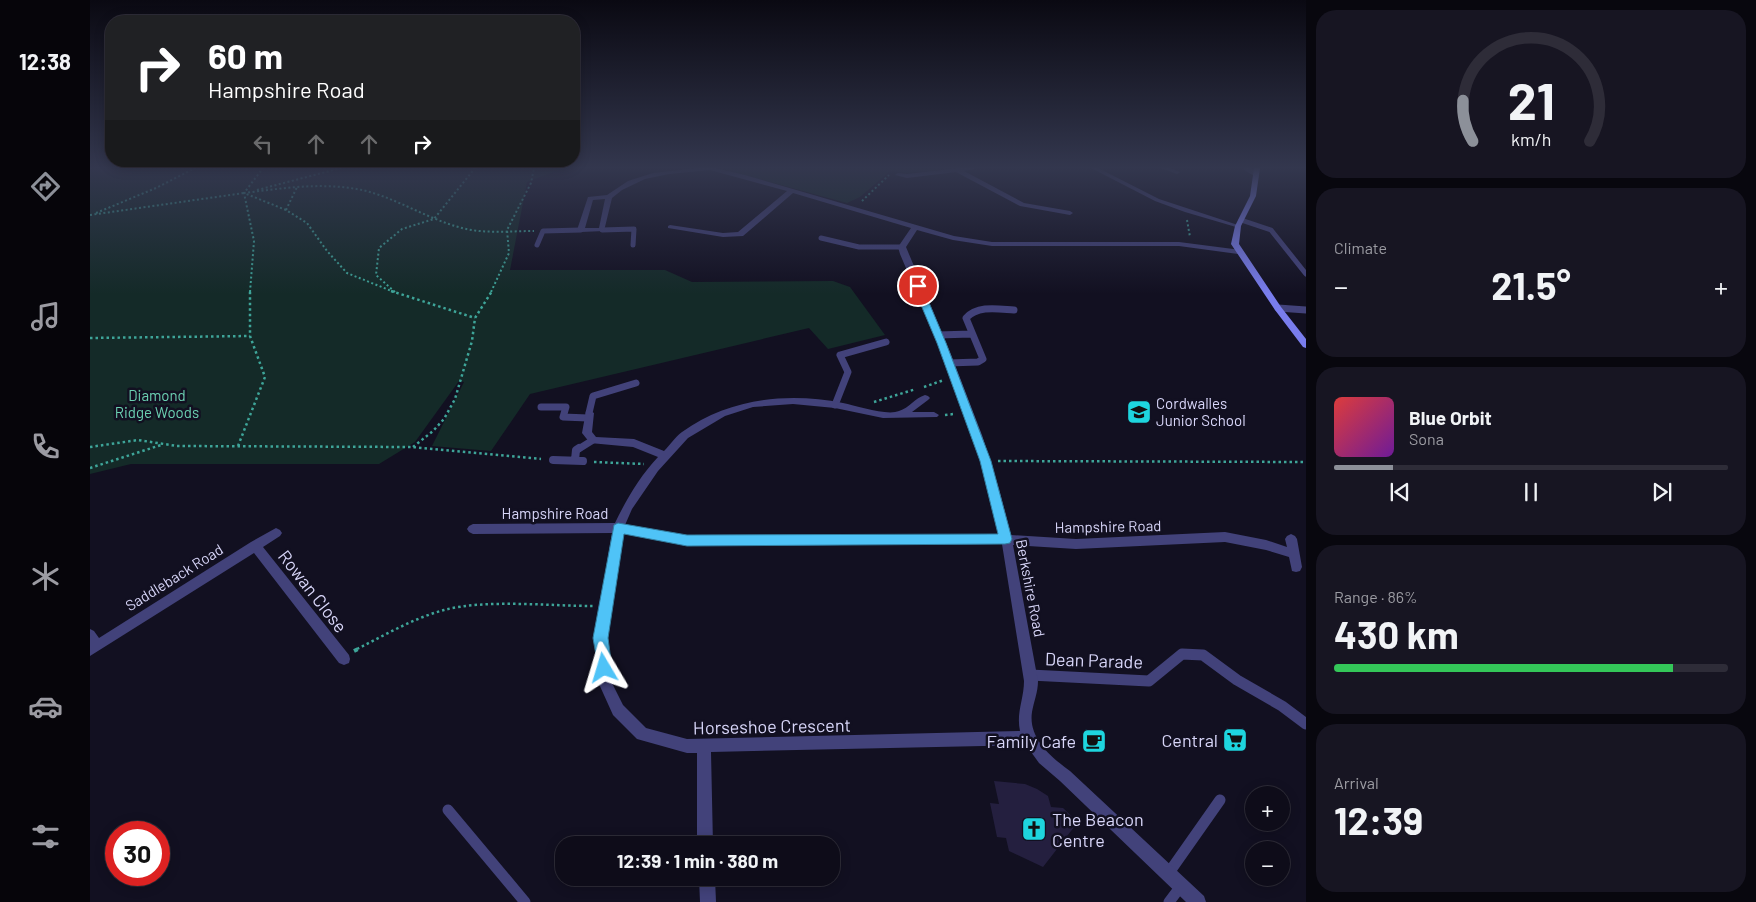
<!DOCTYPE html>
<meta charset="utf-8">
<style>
:root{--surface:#0e0c19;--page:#171522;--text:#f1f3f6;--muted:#9b9ba2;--line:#2e2c38;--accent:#8c9099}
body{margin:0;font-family:Barlow,sans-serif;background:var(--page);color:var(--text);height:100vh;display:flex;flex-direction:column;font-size:19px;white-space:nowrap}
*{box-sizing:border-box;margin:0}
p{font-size:16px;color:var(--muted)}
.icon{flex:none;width:28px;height:28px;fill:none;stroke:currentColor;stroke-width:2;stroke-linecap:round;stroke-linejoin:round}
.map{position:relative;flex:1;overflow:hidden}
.details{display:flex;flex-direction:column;gap:10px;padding:10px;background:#08070e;width:450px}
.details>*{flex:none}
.hud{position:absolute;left:15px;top:15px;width:475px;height:152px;border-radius:20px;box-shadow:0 2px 12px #0003,0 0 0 1px var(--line);background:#202124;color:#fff;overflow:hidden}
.controls{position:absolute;left:1155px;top:786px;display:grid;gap:10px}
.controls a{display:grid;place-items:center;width:45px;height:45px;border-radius:50%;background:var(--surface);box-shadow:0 2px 12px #0003,0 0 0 1px var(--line);font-size:25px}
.speed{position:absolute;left:15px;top:821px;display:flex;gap:10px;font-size:25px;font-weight:700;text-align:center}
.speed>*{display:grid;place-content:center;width:65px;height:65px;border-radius:50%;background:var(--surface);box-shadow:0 2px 12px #0003,0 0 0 1px var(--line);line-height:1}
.speed .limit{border:8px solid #d22;background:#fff;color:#111}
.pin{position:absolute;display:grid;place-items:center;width:42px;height:42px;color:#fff;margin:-21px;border:2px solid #fff;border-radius:50%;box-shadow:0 1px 5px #0007}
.me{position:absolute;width:55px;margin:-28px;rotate:353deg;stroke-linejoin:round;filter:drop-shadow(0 0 4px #0008)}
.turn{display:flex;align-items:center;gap:18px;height:105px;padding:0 20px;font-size:22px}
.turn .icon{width:65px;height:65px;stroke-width:2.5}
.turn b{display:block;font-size:35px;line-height:42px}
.lanes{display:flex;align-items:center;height:48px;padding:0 20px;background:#0003;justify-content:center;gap:25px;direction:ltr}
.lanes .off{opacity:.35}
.big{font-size:38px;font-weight:700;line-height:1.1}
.details .card{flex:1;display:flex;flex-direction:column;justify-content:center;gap:8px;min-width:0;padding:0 18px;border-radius:20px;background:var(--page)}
.details .dial{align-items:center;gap:0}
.dial svg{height:130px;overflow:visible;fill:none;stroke:var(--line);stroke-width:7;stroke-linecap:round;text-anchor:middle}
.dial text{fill:var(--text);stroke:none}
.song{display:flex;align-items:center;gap:15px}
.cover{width:60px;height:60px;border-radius:8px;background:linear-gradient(135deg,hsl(0 70% 55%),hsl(280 70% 35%))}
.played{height:5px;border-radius:2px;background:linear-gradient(90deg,var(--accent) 15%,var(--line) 15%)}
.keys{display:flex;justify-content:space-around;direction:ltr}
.heat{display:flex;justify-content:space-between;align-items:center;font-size:28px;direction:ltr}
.charge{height:8px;border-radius:4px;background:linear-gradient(90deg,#34c759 86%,var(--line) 0)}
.trip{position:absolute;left:465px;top:836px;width:285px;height:50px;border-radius:20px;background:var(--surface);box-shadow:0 2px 12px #0003,0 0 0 1px var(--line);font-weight:700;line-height:50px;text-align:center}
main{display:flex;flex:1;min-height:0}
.tabs{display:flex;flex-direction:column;width:90px;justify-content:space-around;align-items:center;background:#06050a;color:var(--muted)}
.tabs .icon{width:35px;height:35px}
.tabs .active{color:var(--accent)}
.tabs b{font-size:22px;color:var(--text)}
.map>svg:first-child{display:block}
</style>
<main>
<nav class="tabs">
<b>12:38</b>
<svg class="icon active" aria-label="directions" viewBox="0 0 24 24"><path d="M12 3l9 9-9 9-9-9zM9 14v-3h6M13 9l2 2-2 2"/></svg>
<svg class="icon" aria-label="music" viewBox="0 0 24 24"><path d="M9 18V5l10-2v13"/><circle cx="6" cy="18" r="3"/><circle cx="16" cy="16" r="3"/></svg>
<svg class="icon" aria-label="phone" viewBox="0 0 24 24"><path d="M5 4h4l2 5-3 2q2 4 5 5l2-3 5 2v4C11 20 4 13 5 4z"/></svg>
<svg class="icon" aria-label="climate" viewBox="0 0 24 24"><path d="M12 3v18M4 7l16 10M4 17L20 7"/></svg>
<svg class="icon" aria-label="car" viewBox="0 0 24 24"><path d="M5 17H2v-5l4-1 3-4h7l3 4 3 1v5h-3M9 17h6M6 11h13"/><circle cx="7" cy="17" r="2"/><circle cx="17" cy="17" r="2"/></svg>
<svg class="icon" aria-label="filters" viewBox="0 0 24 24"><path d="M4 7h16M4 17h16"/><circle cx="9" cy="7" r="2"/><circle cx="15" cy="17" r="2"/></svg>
</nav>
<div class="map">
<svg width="1216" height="902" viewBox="0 0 1216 902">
<rect width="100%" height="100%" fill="#121021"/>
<path fill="#142a28" d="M 0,168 L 474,168 L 437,182 L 420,270 L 575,270 L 602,282 L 743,281 L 760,287 L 795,335 L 738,349 L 719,328 L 440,394 L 401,451 L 342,446 L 374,382 L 369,381 L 325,442 L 289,464 L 41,464 L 0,474 Z
M 629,168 L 865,168 L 817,173 L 800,171 L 770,197 L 757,203 Z"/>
<path fill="#241f3f" d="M 904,781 L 935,784 L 947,789 L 958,796 L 961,807 L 973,808 L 988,822 L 953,867 L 919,851 L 916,838 L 907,837 L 900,803 L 909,804 Z"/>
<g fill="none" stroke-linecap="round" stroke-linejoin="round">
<path stroke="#3ea599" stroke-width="2" stroke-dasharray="2 2.5" stroke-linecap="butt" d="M 0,168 L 2,168
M 167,190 L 251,168
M 772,201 L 799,175
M 196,210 L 207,187
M 6,213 L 66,188 L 105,168
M 0,215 L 154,193
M 1097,220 L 1100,237
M 160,292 L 164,241 L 154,193 L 173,168
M 304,292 L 257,273 L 237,251 L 217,223 L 196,210 L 154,193 C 193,188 233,182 272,190 C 307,198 337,219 372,228 C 395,234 420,231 444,231
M 305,292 L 286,275 L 289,248 L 312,229 L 344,219 L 385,168
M 401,292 L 419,253 L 417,230 L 441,183 L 444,168"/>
<path stroke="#3ea599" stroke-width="2.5" stroke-dasharray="2.5 3" stroke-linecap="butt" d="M 301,291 L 385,318
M 0,338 L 160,336
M 834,387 L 854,380
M 784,402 L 826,389
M 855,415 L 864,414
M 148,446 L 175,377 L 160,336 L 160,291
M 0,447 L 48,440 L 87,446 L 322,447 L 451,459
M 323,447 L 343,431 L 354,419 L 365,399 L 382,341 L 385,318 L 402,291
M 908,461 L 1216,462
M 504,462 L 554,464
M 0,468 L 71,445
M 267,649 C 295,635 324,618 354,610 C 396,599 459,606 503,606"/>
<path stroke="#3ea599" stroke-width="4" stroke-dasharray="4 5.5" stroke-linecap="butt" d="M 264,651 L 270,648"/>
<path stroke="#42427a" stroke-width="5" d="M 1156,168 L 1166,174
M 1151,220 L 1181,230 L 1216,274
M 512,230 L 544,229 L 543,245
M 731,238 L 769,247 L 812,247
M 447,245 L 453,231 L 491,230"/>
<path stroke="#42427a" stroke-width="7" d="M 1188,308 L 1216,310
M 848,335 L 881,334
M 858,363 L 888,362 L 893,359 L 876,318 C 888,305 908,309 924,310
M 745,405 L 758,372 L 750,355 L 796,342
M 451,407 L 476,407 L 473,417 L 498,418
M 499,413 L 503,396 L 546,383
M 487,450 L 503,440"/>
<path stroke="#42427a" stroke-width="8" d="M 463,460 L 493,461
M 485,460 L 486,450 L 489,448"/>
<path stroke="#42427a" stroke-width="11" d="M 940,675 L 1059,681 L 1092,654 L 1113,655 L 1147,680 L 1192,706 L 1216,724
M 358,810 L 435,902
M 1078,874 L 1130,800
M 1079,902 L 1091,886"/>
<path fill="#42427a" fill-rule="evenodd" d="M 608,168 L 625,168 L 655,175 L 864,236 L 902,242 L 1089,242 L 1151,250 L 1152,252 L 1148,254 L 1089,246 L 902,246 L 863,240 L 827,230 L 816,247 L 862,357 L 892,435 L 909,489 L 921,535 L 986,539 L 1135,532 L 1176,540 L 1197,547 L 1195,539 L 1197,536 L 1201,534 L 1205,536 L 1207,539 L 1212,567 L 1210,571 L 1206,572 L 1202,571 L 1199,557 L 1176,550 L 1135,542 L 986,549 L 923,545 L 948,681 C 948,692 944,701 942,712 C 938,738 961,757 980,771 L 1114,896 L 1116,902 L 1096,902 L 970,781 L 949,763 L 936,745 L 621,752 L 623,845 L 607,845 L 607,753 L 597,753 L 547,739 L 523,715 L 509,684 L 504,638 L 522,533 L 383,534 L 379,532 L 377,529 L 379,526 L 383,524 L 525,523 C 536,500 550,476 568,457 L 543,447 L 500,443 L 492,433 L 496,411 L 499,410 L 504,413 L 502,432 L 506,437 L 544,439 L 574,451 C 580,445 585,437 592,432 C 639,398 698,392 753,403 C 767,406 797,416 809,411 C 819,408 825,398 835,395 L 838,396 L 840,398 L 838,400 L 822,412 L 844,412 L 849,415 L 847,417 L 793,418 L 745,408 L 703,404 L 663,407 L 635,416 L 598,438 L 568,471 L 542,509 L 535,525 L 597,536 L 910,535 C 888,437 849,346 810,254 L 808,247 L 821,228 L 703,193 L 653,236 L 633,237 L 578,228 L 578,226 L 580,225 L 633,233 L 648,232 L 697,191 L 620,170 L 579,174 L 555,179 L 532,190 L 522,198 L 514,231 L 491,232 L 487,230 L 498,197 L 517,195 L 538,181 L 563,173 ZM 515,199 L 509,228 L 495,228 L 503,200 ZM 533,533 L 597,546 L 912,544 L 934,681 C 934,699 926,713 930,731 L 597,739 L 556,728 L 533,705 L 522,683 L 516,638 Z
M 869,168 L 885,168 L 884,169 L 874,171 L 934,203 L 980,211 L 983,213 L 980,215 L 930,206 L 866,172 L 817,178 L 805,175 L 808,173 L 817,174 Z
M 1001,168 L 1008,168 L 1069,199 L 1151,226 L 1146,227 L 1095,212 L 1065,201 Z
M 1071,168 L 1080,168 L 1090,172 L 1087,174 Z
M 186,528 L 190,530 L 192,533 L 190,536 L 173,547 L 259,655 L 260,659 L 259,663 L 254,665 L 249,663 L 164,553 L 0,656 L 0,629 L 4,631 L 9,638 L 161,542 Z
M 609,878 L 625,878 L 626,902 L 610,902 Z"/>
<path fill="#797ded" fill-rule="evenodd" d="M 1164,168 L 1170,168 L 1166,196 L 1151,226 L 1149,244 L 1191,307 L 1216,339 L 1216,348 L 1213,347 L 1185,310 L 1141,244 L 1145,226 L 1160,196 Z"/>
</g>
<linearGradient id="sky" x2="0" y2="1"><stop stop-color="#0a0912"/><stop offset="0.57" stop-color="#33374e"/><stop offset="1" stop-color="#33374e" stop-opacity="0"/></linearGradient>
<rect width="1216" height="294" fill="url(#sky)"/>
<path fill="#4fc3f7" stroke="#337fa1" d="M 825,284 L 831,284 L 832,286 L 856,343 L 901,461 L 922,539 L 920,543 L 915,544 L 597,546 L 534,534 L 518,638 L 522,668 L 520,673 L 514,676 L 509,673 L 503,638 L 524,525 L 528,523 L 597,535 L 908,534 L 890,461 L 847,343 L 823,286 Z"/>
<defs>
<symbol id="school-square" viewBox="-11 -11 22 22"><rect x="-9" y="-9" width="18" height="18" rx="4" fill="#1ed5de" stroke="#121021"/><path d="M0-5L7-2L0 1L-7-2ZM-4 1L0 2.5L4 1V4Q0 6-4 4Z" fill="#111"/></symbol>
<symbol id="supermarket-square" viewBox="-11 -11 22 22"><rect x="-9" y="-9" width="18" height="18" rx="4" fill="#1ed5de" stroke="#121021"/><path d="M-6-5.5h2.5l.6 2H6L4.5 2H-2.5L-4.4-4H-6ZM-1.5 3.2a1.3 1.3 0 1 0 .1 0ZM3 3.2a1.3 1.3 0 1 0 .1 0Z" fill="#111"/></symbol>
<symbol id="cafe-square" viewBox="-11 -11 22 22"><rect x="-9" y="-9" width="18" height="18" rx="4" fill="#1ed5de" stroke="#121021"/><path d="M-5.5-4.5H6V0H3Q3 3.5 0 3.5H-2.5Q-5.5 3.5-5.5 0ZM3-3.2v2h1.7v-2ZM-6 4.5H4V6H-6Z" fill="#111"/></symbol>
<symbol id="church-square" viewBox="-11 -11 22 22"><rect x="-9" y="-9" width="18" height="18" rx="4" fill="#1ed5de" stroke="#121021"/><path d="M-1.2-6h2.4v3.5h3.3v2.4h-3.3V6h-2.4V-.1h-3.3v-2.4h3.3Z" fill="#111"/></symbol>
</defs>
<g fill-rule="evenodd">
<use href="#school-square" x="1035" y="398" width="28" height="28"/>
<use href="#supermarket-square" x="1131" y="726" width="28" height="28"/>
<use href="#cafe-square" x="990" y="727" width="28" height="28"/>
<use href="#church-square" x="930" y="815" width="28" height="28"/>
</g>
<g text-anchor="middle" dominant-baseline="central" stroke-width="5" stroke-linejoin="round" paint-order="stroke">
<g font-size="15" fill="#6bd0b1" stroke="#121021">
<text x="67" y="395">Diamond<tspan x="67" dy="17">Ridge Woods</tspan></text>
</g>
<g font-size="15" fill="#d8d6f9" stroke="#121021" text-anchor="start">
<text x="1066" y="403">Cordwalles<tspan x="1066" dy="17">Junior School</tspan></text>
</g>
<g font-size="15" fill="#d8d6f9" stroke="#121021">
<text x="465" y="513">Hampshire Road</text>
<text transform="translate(1018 526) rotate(-1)">Hampshire Road</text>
<text transform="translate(84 577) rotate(-32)">Saddleback Road</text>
<text transform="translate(941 588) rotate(79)">Berkshire Road</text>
</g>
<g font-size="18" fill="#d8d6f9" stroke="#121021">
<text transform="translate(223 591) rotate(52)">Rowan Close</text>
<text transform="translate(1004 660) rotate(2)">Dean Parade</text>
<text transform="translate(682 726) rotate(-1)">Horseshoe Crescent</text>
</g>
<g font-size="18" fill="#d8d6f9" stroke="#121021" text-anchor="end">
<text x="1128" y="740">Central</text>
<text x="986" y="741">Family Cafe</text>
<text x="962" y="819" text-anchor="start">The Beacon<tspan x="962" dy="21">Centre</tspan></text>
</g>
</g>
</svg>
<div class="controls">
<a>+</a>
<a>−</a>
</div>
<div class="speed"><div class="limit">30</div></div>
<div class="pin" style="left:828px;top:286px;background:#d93025"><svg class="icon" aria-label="arrive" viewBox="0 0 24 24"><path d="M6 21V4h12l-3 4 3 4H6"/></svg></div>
<svg class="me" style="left:514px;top:668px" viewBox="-20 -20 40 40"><path d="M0-17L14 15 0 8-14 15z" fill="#4fc3f7" stroke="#fff" stroke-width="4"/></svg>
<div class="trip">12:39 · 1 min · 380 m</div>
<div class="hud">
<div class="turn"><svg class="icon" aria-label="right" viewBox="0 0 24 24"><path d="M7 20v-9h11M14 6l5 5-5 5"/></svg><div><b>60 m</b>Hampshire Road</div></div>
<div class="lanes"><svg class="icon off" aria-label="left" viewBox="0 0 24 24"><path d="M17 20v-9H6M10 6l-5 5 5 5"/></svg><svg class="icon off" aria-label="ahead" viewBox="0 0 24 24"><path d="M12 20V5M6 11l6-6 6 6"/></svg><svg class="icon off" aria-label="ahead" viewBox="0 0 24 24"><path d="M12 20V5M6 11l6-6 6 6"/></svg><svg class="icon" aria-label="right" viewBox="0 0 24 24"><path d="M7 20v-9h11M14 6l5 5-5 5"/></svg></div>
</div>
</div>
<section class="details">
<div class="card dial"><svg viewBox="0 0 100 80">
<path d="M14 69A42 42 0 1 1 86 69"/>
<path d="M14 69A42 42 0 0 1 8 44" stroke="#8c9099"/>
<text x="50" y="56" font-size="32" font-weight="700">21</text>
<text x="50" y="72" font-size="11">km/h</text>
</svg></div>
<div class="card"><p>Climate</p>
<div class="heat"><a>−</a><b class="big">21.5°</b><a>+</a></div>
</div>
<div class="card">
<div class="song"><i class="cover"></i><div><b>Blue Orbit</b><p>Sona</p></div></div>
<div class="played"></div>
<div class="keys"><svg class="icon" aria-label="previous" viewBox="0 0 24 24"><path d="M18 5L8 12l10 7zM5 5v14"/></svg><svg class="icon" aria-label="pause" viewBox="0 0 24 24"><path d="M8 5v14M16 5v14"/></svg><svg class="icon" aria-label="next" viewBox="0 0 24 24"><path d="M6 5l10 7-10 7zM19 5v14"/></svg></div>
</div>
<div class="card"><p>Range · 86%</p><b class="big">430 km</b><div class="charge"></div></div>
<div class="card"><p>Arrival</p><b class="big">12:39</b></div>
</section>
</main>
